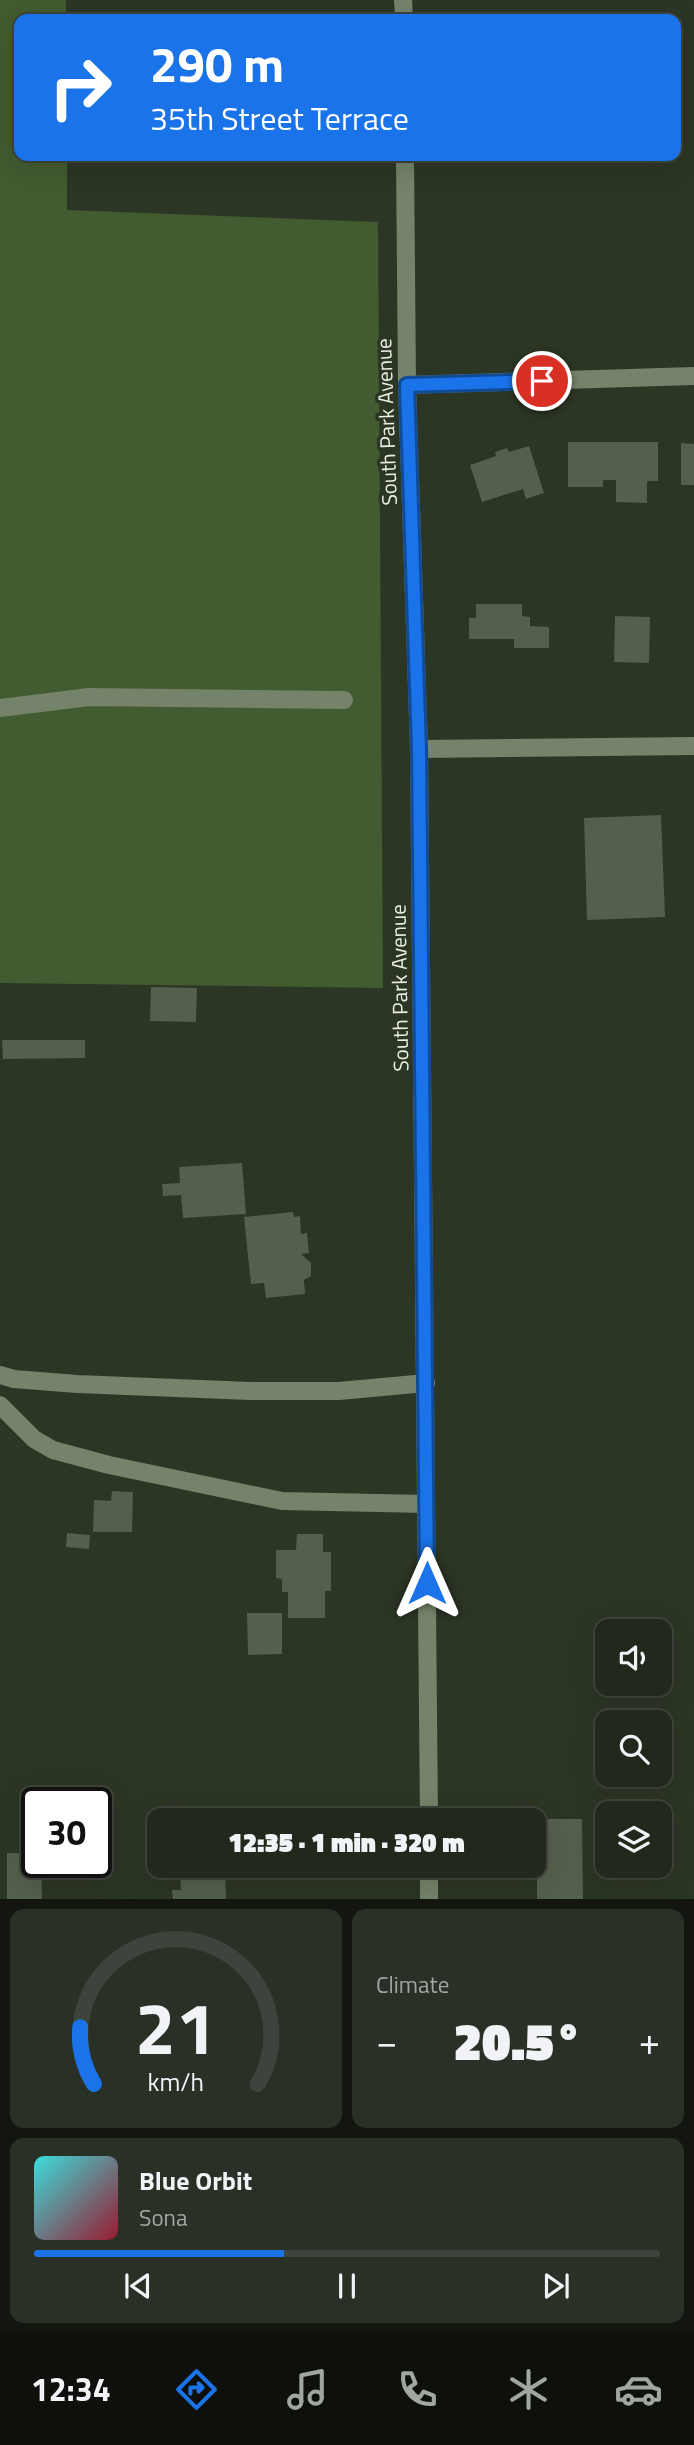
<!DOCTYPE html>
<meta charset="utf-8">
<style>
:root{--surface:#21281c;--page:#293025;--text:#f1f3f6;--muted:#a2a6a3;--line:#3e443b;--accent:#1a73e8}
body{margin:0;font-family:"Titillium Web",sans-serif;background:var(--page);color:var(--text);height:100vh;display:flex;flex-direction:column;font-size:26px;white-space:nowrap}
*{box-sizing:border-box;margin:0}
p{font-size:23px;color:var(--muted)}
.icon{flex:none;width:38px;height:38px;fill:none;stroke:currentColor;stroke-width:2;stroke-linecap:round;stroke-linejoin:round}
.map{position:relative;height:1899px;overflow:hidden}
.drawer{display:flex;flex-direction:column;gap:10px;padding:10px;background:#12160f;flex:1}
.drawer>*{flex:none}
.banner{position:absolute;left:14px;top:14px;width:667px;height:147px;border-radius:14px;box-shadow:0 7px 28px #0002,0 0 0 2px var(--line);background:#1a73e8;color:#fff;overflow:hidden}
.buttons{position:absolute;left:595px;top:1619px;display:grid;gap:14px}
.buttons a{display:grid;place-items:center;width:77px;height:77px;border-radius:14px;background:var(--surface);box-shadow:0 7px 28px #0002,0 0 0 2px var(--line);font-size:35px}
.speed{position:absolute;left:21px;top:1787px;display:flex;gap:14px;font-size:35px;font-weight:700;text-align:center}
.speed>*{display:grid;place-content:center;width:91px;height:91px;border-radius:50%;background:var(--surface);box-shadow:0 7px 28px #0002,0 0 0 2px var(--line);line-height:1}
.speed .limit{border:4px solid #111;border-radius:10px;background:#fff;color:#111}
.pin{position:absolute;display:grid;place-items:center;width:60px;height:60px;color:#fff;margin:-30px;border:4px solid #fff;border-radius:50%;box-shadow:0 2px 7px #0007}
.me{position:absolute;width:77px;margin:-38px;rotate:0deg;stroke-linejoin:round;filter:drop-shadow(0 0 5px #0008)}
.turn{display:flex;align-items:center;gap:24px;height:147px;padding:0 21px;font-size:32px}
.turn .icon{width:91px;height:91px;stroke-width:2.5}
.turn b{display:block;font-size:49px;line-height:60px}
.big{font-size:52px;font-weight:800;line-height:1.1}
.drawer .widget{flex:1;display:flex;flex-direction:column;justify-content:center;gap:10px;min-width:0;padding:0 24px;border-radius:14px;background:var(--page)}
.drawer .dial{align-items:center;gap:0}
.dial svg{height:182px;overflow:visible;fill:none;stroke:var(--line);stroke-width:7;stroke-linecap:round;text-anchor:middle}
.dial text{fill:var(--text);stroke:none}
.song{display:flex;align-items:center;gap:21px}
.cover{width:84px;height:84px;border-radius:10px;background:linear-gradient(135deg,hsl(180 70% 55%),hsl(350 70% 35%))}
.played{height:7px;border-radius:4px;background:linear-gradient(90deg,var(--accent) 40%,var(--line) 40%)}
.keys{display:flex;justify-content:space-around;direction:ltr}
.heat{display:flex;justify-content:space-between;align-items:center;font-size:38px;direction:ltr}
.drawer .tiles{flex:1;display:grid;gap:10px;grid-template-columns:1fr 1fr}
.widget:last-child{grid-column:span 2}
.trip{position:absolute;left:147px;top:1808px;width:399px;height:70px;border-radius:14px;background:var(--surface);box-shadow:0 7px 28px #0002,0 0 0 2px var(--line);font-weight:800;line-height:70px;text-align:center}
.tab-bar{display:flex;height:112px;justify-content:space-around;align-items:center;background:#0d100b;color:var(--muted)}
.tab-bar .icon{width:49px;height:49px}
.tab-bar .on{color:var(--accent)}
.tab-bar b{font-size:32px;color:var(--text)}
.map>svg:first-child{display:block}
</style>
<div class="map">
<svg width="694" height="1899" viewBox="0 0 694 1899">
<rect width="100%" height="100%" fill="#2c3625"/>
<path fill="#425b30" d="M 0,0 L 66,0 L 66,19 L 19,19 L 19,156 L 67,156 L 67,210 L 378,222 L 383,988 L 0,983 Z"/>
<path fill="#545f4d" d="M 568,442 L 658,442 L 658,481 L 647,481 L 647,503 L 616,502 L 616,480 L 603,480 L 603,487 L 568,487 Z
M 681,443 L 694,444 L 694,485 L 681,485 Z
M 529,446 L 544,493 L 526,499 L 523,489 L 482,502 L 470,465 L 496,456 L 495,452 L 507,448 L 509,452 Z
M 476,604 L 522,604 L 522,616 L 530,617 L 530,626 L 549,627 L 549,648 L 514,648 L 514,639 L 469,639 L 469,618 L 476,618 Z
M 615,616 L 650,617 L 649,663 L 614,662 Z
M 661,815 L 665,917 L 587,920 L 584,818 Z
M 151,987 L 197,988 L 196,1022 L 150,1021 Z
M 2,1040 L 85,1040 L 85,1058 L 3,1059 Z
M 242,1163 L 246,1214 L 183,1218 L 181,1195 L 163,1196 L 162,1184 L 180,1183 L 179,1167 Z
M 293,1212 L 294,1217 L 300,1216 L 301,1234 L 307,1233 L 309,1253 L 301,1254 L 311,1263 L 311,1276 L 304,1280 L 305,1294 L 266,1298 L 264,1283 L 251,1284 L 244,1217 Z
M 112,1491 L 133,1492 L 132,1532 L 93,1532 L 94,1500 L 111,1501 Z
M 67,1533 L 90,1535 L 89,1549 L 66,1547 Z
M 297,1534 L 323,1534 L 323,1552 L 331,1552 L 331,1591 L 325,1591 L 325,1618 L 288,1618 L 288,1592 L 282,1592 L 282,1579 L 276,1578 L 276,1550 L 296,1550 Z
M 247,1613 L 282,1613 L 282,1654 L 248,1655 Z
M 539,1819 L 582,1819 L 583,1899 L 537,1899 L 537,1879 L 528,1879 L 528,1866 L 537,1863 Z
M 7,1853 L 37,1853 L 37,1862 L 41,1862 L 42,1899 L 7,1899 Z
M 180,1866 L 225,1867 L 226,1899 L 173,1899 L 172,1890 L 181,1890 Z"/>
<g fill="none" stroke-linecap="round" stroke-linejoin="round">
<path stroke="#748369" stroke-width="18" d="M 403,0 L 404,19
M 405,156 L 407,385 L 419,749 L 429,1820
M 407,385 L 694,376
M 0,708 L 89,697 L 344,700
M 419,749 L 694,746
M 0,1375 L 14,1379 L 77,1384 L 250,1391 L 339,1391 L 426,1383
M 0,1405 L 34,1439 L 53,1450 L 109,1465 L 282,1501 L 426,1504
M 429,1866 L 429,1899"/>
</g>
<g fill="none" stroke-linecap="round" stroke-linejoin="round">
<defs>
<path id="route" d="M 427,1583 L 419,749 L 407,385 L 542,381"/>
</defs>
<use href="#route" stroke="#114b97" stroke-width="18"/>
<use href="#route" stroke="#1a73e8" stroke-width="12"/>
</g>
<g text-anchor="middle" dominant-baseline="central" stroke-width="7" stroke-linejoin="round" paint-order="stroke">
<g font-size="21" fill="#e9efe5" stroke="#2c3625">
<text transform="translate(386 422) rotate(-92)">South Park Avenue</text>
<text transform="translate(399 988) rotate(-91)">South Park Avenue</text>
</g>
</g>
</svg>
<div class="buttons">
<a><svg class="icon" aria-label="sound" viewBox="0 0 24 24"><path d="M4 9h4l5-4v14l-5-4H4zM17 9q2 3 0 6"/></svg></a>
<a><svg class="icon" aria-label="search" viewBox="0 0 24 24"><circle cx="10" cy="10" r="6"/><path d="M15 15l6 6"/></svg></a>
<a><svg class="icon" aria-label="layers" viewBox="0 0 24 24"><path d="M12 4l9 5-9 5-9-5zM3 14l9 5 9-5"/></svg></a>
</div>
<div class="speed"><div class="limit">30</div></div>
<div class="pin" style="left:542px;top:381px;background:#d93025"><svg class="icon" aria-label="arrive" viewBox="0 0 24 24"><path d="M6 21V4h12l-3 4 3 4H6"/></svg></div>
<svg class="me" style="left:427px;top:1583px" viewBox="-20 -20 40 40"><path d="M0-17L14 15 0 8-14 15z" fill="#1a73e8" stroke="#fff" stroke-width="4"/></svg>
<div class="trip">12:35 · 1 min · 320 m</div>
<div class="banner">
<div class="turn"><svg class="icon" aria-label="right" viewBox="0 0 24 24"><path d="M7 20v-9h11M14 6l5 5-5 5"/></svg><div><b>290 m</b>35th Street Terrace</div></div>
</div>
</div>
<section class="drawer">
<div class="tiles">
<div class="widget dial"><svg viewBox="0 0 100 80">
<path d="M14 69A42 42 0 1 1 86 69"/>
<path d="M14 69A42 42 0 0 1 8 44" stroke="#1a73e8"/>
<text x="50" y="56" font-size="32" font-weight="700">21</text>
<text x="50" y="72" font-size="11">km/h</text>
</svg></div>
<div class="widget"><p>Climate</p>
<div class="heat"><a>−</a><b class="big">20.5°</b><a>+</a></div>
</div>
<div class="widget">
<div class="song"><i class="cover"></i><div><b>Blue Orbit</b><p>Sona</p></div></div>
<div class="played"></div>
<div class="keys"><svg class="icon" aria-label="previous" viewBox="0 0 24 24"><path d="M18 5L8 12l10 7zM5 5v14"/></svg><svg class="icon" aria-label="pause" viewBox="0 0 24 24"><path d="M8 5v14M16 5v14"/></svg><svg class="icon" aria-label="next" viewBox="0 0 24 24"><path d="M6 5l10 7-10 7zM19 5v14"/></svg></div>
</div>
</div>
</section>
<nav class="tab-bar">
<b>12:34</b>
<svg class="icon on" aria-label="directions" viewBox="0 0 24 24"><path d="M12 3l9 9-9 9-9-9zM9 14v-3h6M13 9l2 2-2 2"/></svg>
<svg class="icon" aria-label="music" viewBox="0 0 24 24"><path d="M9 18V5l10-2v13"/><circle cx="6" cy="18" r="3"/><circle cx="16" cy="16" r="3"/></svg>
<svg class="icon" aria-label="phone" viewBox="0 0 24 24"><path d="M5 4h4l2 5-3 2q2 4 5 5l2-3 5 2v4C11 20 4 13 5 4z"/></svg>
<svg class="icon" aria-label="climate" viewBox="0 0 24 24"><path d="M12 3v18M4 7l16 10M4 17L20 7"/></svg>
<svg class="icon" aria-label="car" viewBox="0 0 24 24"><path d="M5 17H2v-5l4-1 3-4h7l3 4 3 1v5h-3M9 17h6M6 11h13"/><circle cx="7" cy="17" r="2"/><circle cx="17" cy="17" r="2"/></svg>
</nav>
